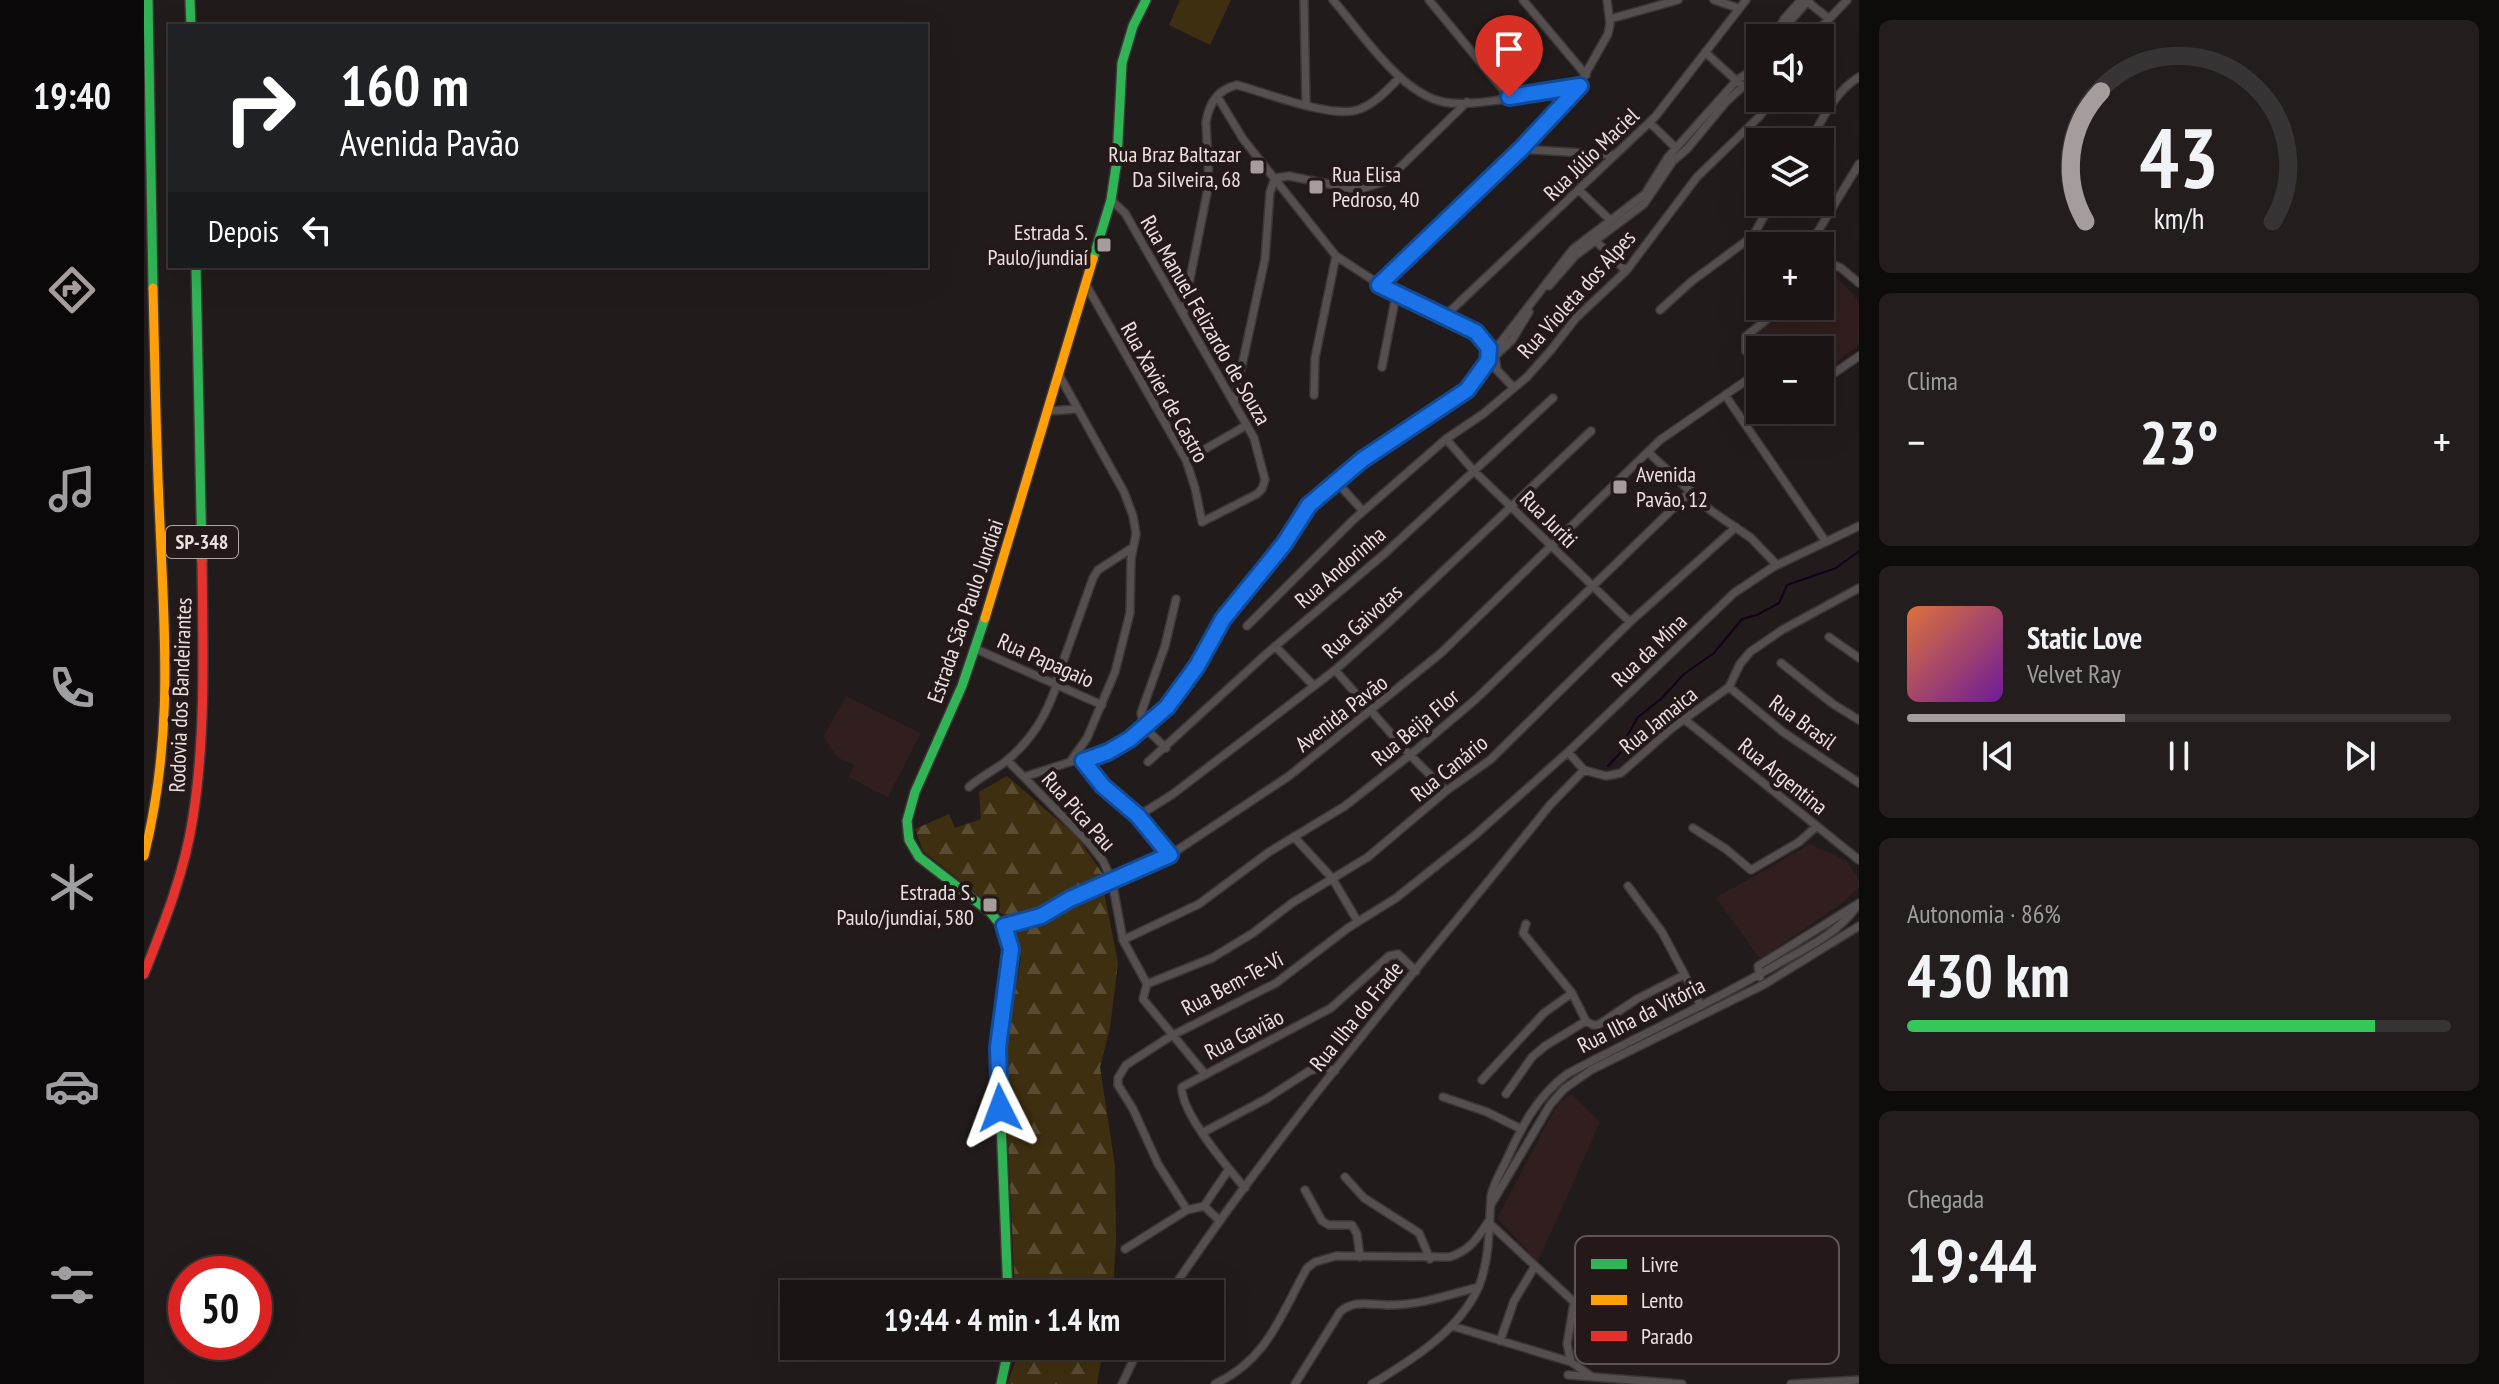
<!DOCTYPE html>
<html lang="pt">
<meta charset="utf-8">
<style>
:root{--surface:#1a1414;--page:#231d1d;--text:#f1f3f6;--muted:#9f9ea0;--line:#383334;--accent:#a59c9c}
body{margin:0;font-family:"PT Sans Narrow",sans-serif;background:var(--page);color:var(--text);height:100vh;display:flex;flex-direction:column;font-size:30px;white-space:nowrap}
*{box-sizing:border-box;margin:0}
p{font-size:26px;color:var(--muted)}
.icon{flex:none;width:44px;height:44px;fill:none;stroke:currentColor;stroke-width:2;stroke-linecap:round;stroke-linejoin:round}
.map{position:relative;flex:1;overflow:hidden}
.drawer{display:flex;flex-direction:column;gap:20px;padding:20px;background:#0e0b0b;width:640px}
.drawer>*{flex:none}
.banner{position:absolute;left:24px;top:24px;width:760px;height:244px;border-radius:0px;box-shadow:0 8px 32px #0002,0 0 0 2px var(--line);background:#202124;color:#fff;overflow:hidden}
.fabs{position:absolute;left:1602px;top:24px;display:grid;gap:16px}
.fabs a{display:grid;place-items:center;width:88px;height:88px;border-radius:0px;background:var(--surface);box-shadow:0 8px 32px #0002,0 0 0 2px var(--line);font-size:40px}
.speed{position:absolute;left:24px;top:1256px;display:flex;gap:16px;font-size:40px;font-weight:700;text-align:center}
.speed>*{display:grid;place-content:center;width:104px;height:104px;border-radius:50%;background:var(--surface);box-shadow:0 8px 32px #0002,0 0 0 2px var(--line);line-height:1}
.speed .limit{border:12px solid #d22;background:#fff;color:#111}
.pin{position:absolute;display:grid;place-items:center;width:68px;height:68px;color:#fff;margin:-82px -34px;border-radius:50% 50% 50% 0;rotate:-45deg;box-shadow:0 0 8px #0007}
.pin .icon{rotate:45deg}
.me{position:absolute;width:88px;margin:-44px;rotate:357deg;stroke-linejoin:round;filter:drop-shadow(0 0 6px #0008)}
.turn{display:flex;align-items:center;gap:28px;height:168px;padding:0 40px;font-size:36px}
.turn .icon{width:104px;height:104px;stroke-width:2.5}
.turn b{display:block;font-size:56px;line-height:68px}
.then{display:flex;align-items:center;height:76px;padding:0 40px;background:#0003;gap:16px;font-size:30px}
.big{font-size:60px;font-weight:800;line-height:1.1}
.drawer .tile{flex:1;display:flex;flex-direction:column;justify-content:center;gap:12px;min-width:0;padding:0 28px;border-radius:12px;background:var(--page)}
.drawer .dial{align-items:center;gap:0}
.dial svg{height:208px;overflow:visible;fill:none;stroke:var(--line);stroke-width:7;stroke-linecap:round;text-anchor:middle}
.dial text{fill:var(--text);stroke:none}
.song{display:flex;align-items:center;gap:24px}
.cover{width:96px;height:96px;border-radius:12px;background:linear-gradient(135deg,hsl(20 70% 55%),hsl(280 70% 35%))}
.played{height:8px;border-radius:4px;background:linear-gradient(90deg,var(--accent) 40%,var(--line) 40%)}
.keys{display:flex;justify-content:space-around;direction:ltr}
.heat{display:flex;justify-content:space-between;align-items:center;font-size:44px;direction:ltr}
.charge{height:12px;border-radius:6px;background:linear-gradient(90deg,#34c759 86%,var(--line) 0)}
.trip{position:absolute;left:636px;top:1280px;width:444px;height:80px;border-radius:0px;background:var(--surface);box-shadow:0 8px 32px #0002,0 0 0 2px var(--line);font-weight:800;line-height:80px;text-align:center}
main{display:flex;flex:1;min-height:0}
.tabs{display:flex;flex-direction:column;width:144px;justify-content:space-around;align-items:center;background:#0a0808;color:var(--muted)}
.tabs .icon{width:56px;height:56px}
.tabs .active{color:var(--accent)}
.tabs b{font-size:36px;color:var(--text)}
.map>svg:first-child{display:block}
</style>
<main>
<nav class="tabs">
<b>19:40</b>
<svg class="icon active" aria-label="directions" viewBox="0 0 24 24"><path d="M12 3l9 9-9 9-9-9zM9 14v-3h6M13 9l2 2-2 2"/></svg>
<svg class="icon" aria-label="music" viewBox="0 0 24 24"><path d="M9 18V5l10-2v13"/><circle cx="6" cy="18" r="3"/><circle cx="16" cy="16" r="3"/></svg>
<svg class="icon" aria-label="phone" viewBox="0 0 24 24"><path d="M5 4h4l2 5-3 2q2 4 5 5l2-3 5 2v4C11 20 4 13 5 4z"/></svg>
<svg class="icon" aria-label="climate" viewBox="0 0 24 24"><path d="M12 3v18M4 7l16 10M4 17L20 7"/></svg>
<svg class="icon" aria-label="car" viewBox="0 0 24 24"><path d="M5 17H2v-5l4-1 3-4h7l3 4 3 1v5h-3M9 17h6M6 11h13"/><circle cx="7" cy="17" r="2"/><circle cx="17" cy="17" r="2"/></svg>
<svg class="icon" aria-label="filters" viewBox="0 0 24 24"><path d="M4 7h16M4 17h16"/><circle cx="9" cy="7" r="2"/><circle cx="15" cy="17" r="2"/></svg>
</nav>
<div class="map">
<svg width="1715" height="1384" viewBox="0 0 1715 1384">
<defs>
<pattern id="forest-firs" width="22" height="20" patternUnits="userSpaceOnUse" patternTransform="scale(2)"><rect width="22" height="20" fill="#3f2f11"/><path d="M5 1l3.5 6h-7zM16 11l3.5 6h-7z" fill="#5b4d33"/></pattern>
</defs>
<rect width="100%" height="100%" fill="#221b1b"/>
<path fill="#311e1e" d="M 1676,272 L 1693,277 L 1715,301 L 1715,345 L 1676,376 L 1676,350 L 1616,350 L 1616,362 L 1605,341 L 1613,330 L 1631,322 L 1647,306 L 1676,306 Z
M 702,696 L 777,733 L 744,797 L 705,777 L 710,765 L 694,758 L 679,737 Z
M 1666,844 L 1702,860 L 1715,879 L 1715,887 L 1699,903 L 1616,959 L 1572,898 Z
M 1428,1094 L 1456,1122 L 1394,1262 L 1353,1218 L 1414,1103 Z"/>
<path fill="url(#forest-firs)" d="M 863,776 L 933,837 L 961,877 L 892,912 L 862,917 L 779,851 L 771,829 L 805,814 L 811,828 L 837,819 L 835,792 Z
M 960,892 L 974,963 L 966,1028 L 956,1067 L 971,1166 L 972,1239 L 969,1294 L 871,1294 L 860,1053 L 877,958 L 869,931 L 913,915 Z
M 874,1346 L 960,1346 L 953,1384 L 863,1384 L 874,1355 Z"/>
<path fill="#3f2f11" d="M 1036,0 L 1087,0 L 1066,45 L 1025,25 Z"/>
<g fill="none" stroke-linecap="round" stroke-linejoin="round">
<path stroke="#150219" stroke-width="2" d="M 1534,151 L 1545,142
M 1464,766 L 1477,752 L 1482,738 L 1494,717 L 1517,699 L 1540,674 L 1570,653 L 1598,619 L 1613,615 L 1635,603 L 1643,585 L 1692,568 L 1715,551"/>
<defs>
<path id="street" d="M 1160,0 L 1162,104
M 1189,0 C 1218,33 1260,100 1307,103 C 1343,106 1398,91 1435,86
M 1285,0 L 1365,97
M 1379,0 L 1442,75
M 1570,0 L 1594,8
M 1664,2 L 1684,18
M 1466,19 L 1534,0
M 1630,38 L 1640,19 L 1657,0
M 1635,38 L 1641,27 L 1665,0
M 1667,38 L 1703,0
M 1561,52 L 1595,83
M 1506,123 L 1532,148
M 1665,142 C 1679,119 1691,91 1715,77
M 1377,149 L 1471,155
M 1435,190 L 1466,220
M 1611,233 L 1619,246
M 1452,241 L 1482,271
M 1665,246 L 1715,164
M 1676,259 L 1697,268 L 1715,283
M 941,283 L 1042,460 L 1051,488 L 1058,522 L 1113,494 L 1118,489 L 1121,480 L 1110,438 L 981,213 L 967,200
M 1235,285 L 1377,149 L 1430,94 L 1464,34 L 1466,24 L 1463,0
M 1405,286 L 1431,256 L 1500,204 L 1529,161 L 1543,149 L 1582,102 L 1616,71
M 1516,310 L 1548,281 L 1609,236 L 1628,202
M 1039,314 L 1065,183 L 1062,122 C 1065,104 1074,89 1093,85 C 1123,93 1190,120 1216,109 C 1232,103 1244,89 1256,77
M 1299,318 L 1511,117 L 1602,0
M 1346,356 L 1429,249 L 1501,194 L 1524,157 L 1593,80 L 1607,71 L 1616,60
M 1238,367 L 1252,295
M 1351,368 L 1370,388
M 1353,370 L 1351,356 L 1368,340 L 1385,312
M 1616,371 L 1602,351 L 1602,336 L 1640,306
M 1676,383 L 1715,356
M 1170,395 L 1171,358 L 1192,256
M 1581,395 L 1682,542
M 1090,402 L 1121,259 L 1126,192 L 1131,178 L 1145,176 L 1214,190 L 1242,181 L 1323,102
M 904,411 L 933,409
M 1302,439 L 1329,470 L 1486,622
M 1504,452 L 1566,510 L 1607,538 L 1633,565
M 1042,460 L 1103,425
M 1191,480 L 1219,511
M 1103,626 L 1208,521 L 1302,439 L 1339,414 L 1383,377 L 1407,350 L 1432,318 L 1482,271 L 1553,177 L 1616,116 L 1629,98
M 1685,637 L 1715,658
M 1131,646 L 1170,686
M 832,649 L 958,705
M 1637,663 L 1689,704 L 1715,720
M 1191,670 L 1266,755 L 1302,791
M 911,684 L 949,578 L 954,570 L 988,548
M 1585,687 L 1639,732 L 1715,783
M 1540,719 L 1715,860
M 1022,748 L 1000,727 L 997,713 L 1021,646 L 1032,599
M 1424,752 L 1440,770 L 1462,776 L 1477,773 L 1528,728 L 1585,687 L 1596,664 L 1606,652 L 1638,630 L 1715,588
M 863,760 L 944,842 L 959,861 L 968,881 L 979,940 L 1003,984 L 999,999 L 1061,1074
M 939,761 L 959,786 L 994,816 L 1026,855
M 926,762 L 964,752 L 986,739 L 1023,707 L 1053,666 L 1079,619 L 1140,544 L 1165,505 L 1218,460 L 1323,390 L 1344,361 L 1345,348 L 1332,332 L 1252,295 L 1192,256 L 1099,139 L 1073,96
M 1004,762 L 1121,655 L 1239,555 L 1409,398
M 880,777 L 926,762 L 943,738 L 971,672 L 986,613 L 987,559 L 992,534 L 989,516 L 980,492 L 914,373
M 825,787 C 836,777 849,771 861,762 C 888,740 902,716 913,684
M 994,816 L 1029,794 L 1191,670 L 1242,625 L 1447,431
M 1549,828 L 1582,849 L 1607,870 L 1655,842 L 1673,826
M 1151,838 L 1188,878 L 1214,922
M 1484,886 L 1518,932 L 1557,1006
M 1382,924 L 1379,933 L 1428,993 L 1442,1021 L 1449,1025 L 1454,1025 L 1493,999 L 1540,975
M 860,926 L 897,916 L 940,893 L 1003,867 L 1026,855 L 1145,776 L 1297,653 L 1516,440 L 1616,371
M 979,940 L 1055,904 L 1125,852 L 1201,806 L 1266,755 L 1332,699 L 1547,491
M 1616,977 L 1614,966 L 1712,905
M 1003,984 L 1068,958 L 1109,933 L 1148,903 L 1224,857 L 1302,791 L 1346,760 L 1486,622 L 1592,527
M 1338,1080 L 1400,1013 L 1428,993
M 1362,1094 L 1388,1057 L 1401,1046 L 1442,1021
M 1299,1097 L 1343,1112 L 1377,1129
M 1058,1133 L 1122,1099 L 1165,1071 L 1181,1067 L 1191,1071
M 1201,1177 L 1220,1198 L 1275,1233 L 1286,1259
M 1101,1188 C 1084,1168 1036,1112 1038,1087 L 1187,1008 L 1245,956 L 1254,954 L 1272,971
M 1161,1190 L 1178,1221 L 1185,1225 L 1208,1225 L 1213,1234 L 1216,1257
M 1348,1203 L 1406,1105 L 1420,1089 L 1447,1070 L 1621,984 L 1715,926
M 1060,1206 L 1085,1169
M 1043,1210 L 1014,1164 L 989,1109 L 974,1085 L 974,1078 L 982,1065 L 1027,1036 L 1132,983 L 1204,928 L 1252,898 L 1330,836 L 1424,752 L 1590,593 L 1629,567 L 1715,526
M 981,1249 L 1043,1210 L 1060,1206 L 1076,1221
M 1025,1294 C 1140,1122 1277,966 1406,805 L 1440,770
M 1430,1302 L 1423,1344 L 1427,1362 L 1447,1376
M 1308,1326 L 1427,1362
M 1356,1341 L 1370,1301 L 1391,1266
M 1424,1375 L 1538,1384
M 978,1384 L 996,1346
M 1071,1384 C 1124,1359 1136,1316 1163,1268 L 1171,1262 L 1192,1256 L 1306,1257 C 1326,1250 1333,1239 1344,1222 L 1430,1302 L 1455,1318 L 1473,1315 L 1479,1318 L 1487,1336
M 1151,1384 L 1196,1312 C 1210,1299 1227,1305 1245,1305 C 1276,1305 1305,1295 1334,1287
M 1228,1384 C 1268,1360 1316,1330 1335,1286 C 1346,1258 1345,1226 1347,1196 C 1349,1185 1356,1173 1361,1163 C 1377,1128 1392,1097 1423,1074 C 1494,1036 1567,1003 1637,962 C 1666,946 1696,932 1715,903
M 1647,1384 L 1715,1380"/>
<path id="fast" d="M 4,0 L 9,288
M 46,0 L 47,26
M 949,259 L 967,200 L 973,160 L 978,63 L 989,26 L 1002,0
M 52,266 L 58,561
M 841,618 L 818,686 L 771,792 L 763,821 L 765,840 L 775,857 L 846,912 L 860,929 L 867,949 L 854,1047 L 864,1294
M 857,1384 L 865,1346"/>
<path id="slow" d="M 841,618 L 949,259
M 0,856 C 29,739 21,643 16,525 C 12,446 11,367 9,288"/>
<path id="jam" d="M 0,974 C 20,924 41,871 49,817 C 62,734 59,645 58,561"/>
</defs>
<use href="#street" stroke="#3c3636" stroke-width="10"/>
<use href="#fast" stroke="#3c3636" stroke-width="12"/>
<use href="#slow" stroke="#3c3636" stroke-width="12"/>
<use href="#jam" stroke="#3c3636" stroke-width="12"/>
<use href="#street" stroke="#55504f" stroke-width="7"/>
<use href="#fast" stroke="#30b455" stroke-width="9"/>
<use href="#slow" stroke="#ff9f0a" stroke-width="9"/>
<use href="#jam" stroke="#e5322d" stroke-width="9"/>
</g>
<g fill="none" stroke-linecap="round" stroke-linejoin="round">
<defs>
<path id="route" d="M 856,1108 L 854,1047 L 867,949 L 860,926 L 897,916 L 926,899 L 1026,855 L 994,816 L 959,786 L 939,761 L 964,752 L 986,739 L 1023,707 L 1053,666 L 1079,619 L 1140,544 L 1165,505 L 1218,460 L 1323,390 L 1344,361 L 1345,348 L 1332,332 L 1235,285 L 1377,149 L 1436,86 L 1365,97"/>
</defs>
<use href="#route" stroke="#114b97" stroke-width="20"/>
<use href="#route" stroke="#1a73e8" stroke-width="14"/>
</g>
<g fill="#a59c9c" stroke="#251818" stroke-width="3">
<rect x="1105" y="159" width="16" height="16" rx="4"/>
<rect x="1164" y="179" width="16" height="16" rx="4"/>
<rect x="952" y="237" width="16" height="16" rx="4"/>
<rect x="1468" y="479" width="16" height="16" rx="4"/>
<rect x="838" y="897" width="16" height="16" rx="4"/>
</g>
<g text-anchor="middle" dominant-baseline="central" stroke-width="8" stroke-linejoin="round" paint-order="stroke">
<rect fill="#251818" stroke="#b0a5a5" stroke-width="2" x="22" y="526" width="72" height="32" rx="6"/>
<g font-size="20" font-weight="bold" fill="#ebe1e1">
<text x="58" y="542">SP-348</text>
</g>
<g font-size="22" fill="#ebe1e1" stroke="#251818" text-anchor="end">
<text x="1097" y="154">Rua Braz Baltazar<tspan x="1097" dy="25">Da Silveira, 68</tspan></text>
<text x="1188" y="174" text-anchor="start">Rua Elisa<tspan x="1188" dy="25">Pedroso, 40</tspan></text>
<text x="944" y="232">Estrada S.<tspan x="944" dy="25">Paulo/jundiaí</tspan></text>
<text x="1492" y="474" text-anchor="start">Avenida<tspan x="1492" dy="25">Pavão, 12</tspan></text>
<text x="830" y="892">Estrada S.<tspan x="830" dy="25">Paulo/jundiaí, 580</tspan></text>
</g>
<g font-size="22" fill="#ebe1e1" stroke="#251818">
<text transform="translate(1447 154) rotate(-44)">Rua Júlio Maciel</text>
<text transform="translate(1432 294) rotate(-48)">Rua Violeta dos Alpes</text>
<text transform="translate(1062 320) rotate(60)">Rua Manuel Felizardo de Souza</text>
<text transform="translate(1021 392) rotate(61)">Rua Xavier de Castro</text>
<text transform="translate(1405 519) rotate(45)">Rua Juriti</text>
<text transform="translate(1196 567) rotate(-41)">Rua Andorinha</text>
<text transform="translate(821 611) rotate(-71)">Estrada São Paulo Jundiai</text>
<text transform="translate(1218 621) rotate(-42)">Rua Gaivotas</text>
<text transform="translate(1505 650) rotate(-44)">Rua da Mina</text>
<text transform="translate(902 660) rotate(24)">Rua Papagaio</text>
<text transform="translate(36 695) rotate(-88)">Rodovia dos Bandeirantes</text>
<text transform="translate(1197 713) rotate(-38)">Avenida Pavão</text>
<text transform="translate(1514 720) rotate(-39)">Rua Jamaica</text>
<text transform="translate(1659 722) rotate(36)">Rua Brasil</text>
<text transform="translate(1271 727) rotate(-40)">Rua Beija Flor</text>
<text transform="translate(1305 768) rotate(-39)">Rua Canário</text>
<text transform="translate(1639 776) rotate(39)">Rua Argentina</text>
<text transform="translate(935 811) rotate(48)">Rua Pica Pau</text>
<text transform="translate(1088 983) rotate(-28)">Rua Bem-Te-Vi</text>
<text transform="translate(1497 1015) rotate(-27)">Rua Ilha da Vitória</text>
<text transform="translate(1212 1016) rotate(-51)">Rua Ilha do Frade</text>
<text transform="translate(1100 1034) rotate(-27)">Rua Gavião</text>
</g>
</g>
<rect x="1431" y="1236" width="264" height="128" rx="12" fill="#251818" stroke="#605454" stroke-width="2"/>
<rect x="1447" y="1259" width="36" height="10" fill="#30b455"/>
<rect x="1447" y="1295" width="36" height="10" fill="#ff9f0a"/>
<rect x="1447" y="1331" width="36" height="10" fill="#e5322d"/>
<g font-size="22" fill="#ebe1e1">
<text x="1497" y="1272">Livre</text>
<text x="1497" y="1308">Lento</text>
<text x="1497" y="1344">Parado</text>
</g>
</svg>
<div class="fabs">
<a><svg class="icon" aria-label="sound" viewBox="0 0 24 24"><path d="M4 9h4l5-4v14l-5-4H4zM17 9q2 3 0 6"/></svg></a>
<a><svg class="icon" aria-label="layers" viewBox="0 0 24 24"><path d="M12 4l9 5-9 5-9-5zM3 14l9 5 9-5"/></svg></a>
<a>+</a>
<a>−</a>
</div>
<div class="speed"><div class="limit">50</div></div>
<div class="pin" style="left:1365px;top:97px;background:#d93025"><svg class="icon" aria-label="arrive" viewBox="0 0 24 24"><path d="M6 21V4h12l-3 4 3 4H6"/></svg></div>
<svg class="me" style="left:856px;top:1108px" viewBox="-20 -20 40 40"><path d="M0-17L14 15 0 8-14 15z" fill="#1a73e8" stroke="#fff" stroke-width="4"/></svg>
<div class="trip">19:44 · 4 min · 1.4 km</div>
<div class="banner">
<div class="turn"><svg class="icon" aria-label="right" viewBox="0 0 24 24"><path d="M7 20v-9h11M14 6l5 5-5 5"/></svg><div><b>160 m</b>Avenida Pavão</div></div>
<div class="then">Depois<svg class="icon" aria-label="left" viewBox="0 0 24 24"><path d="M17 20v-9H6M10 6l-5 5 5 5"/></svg></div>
</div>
</div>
<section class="drawer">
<div class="tile dial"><svg viewBox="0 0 100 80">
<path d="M14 69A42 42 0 1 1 86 69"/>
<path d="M14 69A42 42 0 0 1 20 19" stroke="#a59c9c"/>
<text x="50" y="56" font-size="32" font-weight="700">43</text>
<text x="50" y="72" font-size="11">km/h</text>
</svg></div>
<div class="tile"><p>Clima</p>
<div class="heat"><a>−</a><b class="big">23°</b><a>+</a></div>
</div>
<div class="tile">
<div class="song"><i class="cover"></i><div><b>Static Love</b><p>Velvet Ray</p></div></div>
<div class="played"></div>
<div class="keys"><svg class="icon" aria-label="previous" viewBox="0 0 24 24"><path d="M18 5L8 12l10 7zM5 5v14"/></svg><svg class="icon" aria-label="pause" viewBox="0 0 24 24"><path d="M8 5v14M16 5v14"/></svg><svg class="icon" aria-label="next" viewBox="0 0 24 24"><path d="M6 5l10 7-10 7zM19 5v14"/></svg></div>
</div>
<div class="tile"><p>Autonomia · 86%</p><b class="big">430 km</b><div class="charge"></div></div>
<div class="tile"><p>Chegada</p><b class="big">19:44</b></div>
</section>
</main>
